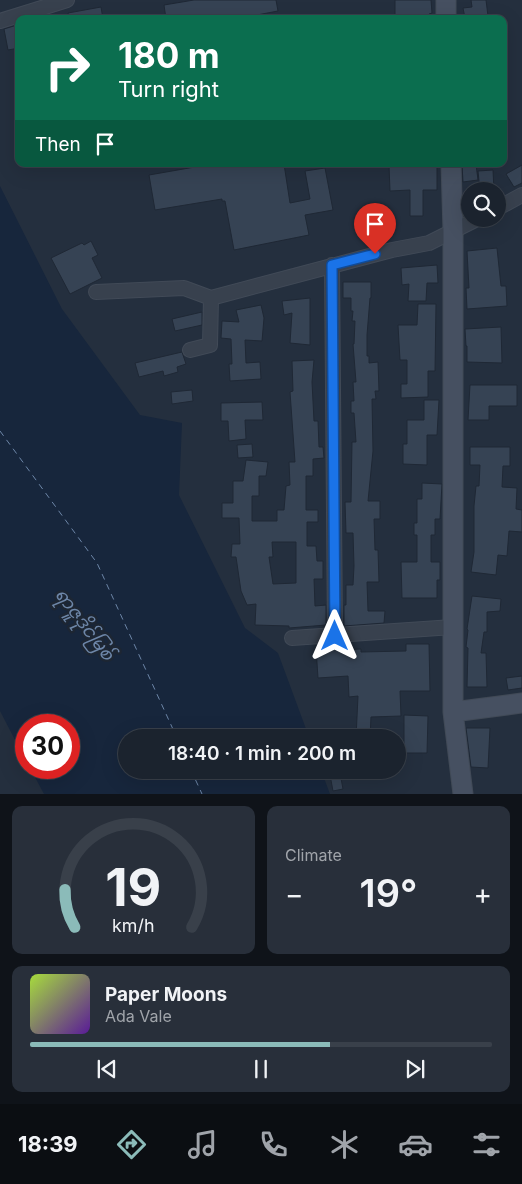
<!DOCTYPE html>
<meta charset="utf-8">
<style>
:root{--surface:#1b232e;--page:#282f3a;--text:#f1f3f6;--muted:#a0a4aa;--line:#39404a;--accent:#8bbbb9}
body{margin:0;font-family:Inter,"Noto Sans Myanmar",sans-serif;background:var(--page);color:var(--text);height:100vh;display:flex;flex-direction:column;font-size:19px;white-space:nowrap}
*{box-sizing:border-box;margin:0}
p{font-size:16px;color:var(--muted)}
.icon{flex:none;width:28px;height:28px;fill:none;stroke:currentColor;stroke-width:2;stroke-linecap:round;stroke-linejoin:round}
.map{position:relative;height:794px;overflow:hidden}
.drawer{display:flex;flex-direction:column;gap:12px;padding:12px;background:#0f1319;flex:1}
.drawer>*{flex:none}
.top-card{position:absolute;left:15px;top:15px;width:492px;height:152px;border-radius:10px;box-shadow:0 5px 20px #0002,0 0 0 1px var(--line);background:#0b6e4f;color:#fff;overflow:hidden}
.fabs{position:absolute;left:461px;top:182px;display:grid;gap:10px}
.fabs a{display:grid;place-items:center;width:45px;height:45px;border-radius:50%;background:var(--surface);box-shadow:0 5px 20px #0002,0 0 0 1px var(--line);font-size:25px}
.speed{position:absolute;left:15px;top:714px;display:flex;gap:10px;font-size:25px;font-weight:700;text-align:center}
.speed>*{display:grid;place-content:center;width:65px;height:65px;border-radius:50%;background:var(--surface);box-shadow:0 5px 20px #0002,0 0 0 1px var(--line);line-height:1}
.speed .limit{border:8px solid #d22;background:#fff;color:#111}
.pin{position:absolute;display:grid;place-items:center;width:42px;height:42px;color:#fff;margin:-51px -21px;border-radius:50% 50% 50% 0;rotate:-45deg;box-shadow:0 0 5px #0007}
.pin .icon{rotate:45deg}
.me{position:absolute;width:55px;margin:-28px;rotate:0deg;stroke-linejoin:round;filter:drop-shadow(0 0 4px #0008)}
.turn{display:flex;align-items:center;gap:18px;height:105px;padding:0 20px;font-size:22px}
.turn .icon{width:65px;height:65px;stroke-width:2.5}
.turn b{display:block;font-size:35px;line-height:42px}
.then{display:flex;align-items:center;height:48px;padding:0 20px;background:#0003;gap:10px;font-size:19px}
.big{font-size:38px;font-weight:600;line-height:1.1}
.drawer .tile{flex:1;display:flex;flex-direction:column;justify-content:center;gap:8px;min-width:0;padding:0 18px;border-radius:10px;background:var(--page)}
.drawer .dial{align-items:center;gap:0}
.dial svg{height:130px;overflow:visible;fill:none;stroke:var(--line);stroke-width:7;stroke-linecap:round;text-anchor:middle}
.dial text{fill:var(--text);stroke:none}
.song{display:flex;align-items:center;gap:15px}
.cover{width:60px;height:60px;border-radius:8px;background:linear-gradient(135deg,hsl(80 70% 55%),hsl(270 70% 35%))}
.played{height:5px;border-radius:2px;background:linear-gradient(90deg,var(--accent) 65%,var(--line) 65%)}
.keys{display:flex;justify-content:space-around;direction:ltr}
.heat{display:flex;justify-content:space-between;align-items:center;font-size:28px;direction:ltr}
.drawer .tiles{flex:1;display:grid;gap:12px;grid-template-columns:1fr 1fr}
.tile:last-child{grid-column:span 2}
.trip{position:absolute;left:118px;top:729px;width:288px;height:50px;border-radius:25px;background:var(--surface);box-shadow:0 5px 20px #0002,0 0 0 1px var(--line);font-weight:600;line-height:50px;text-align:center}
.menu{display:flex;height:80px;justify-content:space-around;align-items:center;background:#0b0e12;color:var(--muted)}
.menu .icon{width:35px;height:35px}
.menu .active{color:var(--accent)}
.menu b{font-size:22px;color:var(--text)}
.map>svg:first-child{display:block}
</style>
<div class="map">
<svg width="522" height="794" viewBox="0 0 522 794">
<rect width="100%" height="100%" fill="#242f3e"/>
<path fill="#17263c" d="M 0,186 L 62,309 L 140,415 L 182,423 L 179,495 L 245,628 L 278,653 L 309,737 L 126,738 L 126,770 L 321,770 L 330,794 L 44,794 L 30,768 L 69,768 L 69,725 L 26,725 L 26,761 L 0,711 Z"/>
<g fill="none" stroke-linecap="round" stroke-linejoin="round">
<path stroke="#6d86a8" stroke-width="1" stroke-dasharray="6 5" stroke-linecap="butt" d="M 0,431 L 97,563 L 177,738
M 191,770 L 202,794"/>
</g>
<path fill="#364354" stroke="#1f2835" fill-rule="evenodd" d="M 194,0 L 276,0 L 278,11 L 236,19 L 166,19 L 164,5 Z
M 395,0 L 431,0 L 432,13 L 429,14 L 430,19 L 395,19 Z
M 471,0 L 486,0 L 488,16 L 465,18 L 463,8 L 472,7 Z
M 101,7 L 103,19 L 69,19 L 68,13 Z
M 17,25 L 19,48 L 8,50 L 4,29 Z
M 212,164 L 284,164 L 290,203 L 310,199 L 305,171 L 325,168 L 333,210 L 305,215 L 309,235 L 234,250 L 225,201 L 222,201 L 222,199 L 155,210 L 149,175 Z
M 476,164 L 478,180 L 463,182 L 462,165 Z
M 522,165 L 522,183 L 514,187 L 506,174 Z
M 389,166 L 437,166 L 437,190 L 423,190 L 423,216 L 410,216 L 410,190 L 390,191 Z
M 493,170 L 494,191 L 480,191 L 478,171 Z
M 91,241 L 98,255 L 92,258 L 102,278 L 70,294 L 51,258 L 82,243 L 84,245 Z
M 497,248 L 501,286 L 506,286 L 507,306 L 467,309 L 466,288 L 469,288 L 467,251 Z
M 437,265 L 438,283 L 427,283 L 426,301 L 408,301 L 409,284 L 402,285 L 401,268 Z
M 343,282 L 371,282 L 371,298 L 370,298 L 367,335 L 367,356 L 369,356 L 369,363 L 378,362 L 379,391 L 375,391 L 376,399 L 372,399 L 373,451 L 368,501 L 380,501 L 380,519 L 374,519 L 375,550 L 378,550 L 379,582 L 367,582 L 368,611 L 385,611 L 384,623 L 344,626 L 344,605 L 346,605 L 346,585 L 353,585 L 354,566 L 353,533 L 346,533 L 345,502 L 351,502 L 352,442 L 356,442 L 354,413 L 351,413 L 351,401 L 354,401 L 353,382 L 356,382 L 353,344 L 354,344 L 355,321 L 352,321 L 353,311 L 351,311 L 351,298 L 343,298 Z
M 310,298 L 310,345 L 290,343 L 292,313 L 284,315 L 282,301 Z
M 418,304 L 436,304 L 435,371 L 428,371 L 428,397 L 401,398 L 401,384 L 407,384 L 407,360 L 400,360 L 398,325 L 417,325 Z
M 261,305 L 264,318 L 262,341 L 245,340 L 246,363 L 260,362 L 261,379 L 230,381 L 229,364 L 232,364 L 231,339 L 221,338 L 222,321 L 239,322 L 236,310 Z
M 202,312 L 202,325 L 175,331 L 172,319 Z
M 501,327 L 502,363 L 467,362 L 467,346 L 466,346 L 465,329 Z
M 182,352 L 186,364 L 177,367 L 178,372 L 164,376 L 163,371 L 139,377 L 135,363 Z
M 314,360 L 312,382 L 314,421 L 318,421 L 319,447 L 323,447 L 324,458 L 313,459 L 313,476 L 306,476 L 306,510 L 318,510 L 318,522 L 307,522 L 307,546 L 316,546 L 317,561 L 323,561 L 323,579 L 314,579 L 315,606 L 326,605 L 326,625 L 289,628 L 289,626 L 255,625 L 256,604 L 247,605 L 241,591 L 236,557 L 231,557 L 232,544 L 240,544 L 239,518 L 222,518 L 222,503 L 233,503 L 233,481 L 243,481 L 246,460 L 268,462 L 266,476 L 259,476 L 259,496 L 252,496 L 252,521 L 277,521 L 277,510 L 284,510 L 286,486 L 290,485 L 289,462 L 295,462 L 290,392 L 293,391 L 292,361 ZM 272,542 L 296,542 L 296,583 L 273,584 L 269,557 L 273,557 Z
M 470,385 L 517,385 L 517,406 L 489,406 L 489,420 L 468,420 Z
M 192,390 L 193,401 L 172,404 L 171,392 Z
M 424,400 L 439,400 L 437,435 L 427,435 L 427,465 L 403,464 L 403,444 L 407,444 L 407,420 L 424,420 Z
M 262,402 L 263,420 L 245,420 L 246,439 L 229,441 L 228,421 L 221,421 L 221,403 Z
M 252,444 L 253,457 L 238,458 L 237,445 Z
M 470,447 L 510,447 L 510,466 L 503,466 L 502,487 L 517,488 L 516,509 L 522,510 L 522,532 L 509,531 L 507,556 L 498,555 L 496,575 L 471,572 L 474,552 L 474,506 L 476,486 L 479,486 L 480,465 L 470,465 Z
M 422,483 L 442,484 L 440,519 L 435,519 L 435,535 L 431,535 L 431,562 L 440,562 L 440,580 L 437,580 L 437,598 L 402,598 L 401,562 L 417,562 L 417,535 L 414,535 L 414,523 L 417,523 L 417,499 L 422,499 Z
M 472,596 L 501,599 L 500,611 L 487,612 L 487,632 L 484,632 L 481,653 L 486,653 L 487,687 L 467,687 L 468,648 L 466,647 L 468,630 L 467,629 Z
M 406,644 L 429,644 L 430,691 L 400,691 L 401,716 L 371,717 L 370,738 L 356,738 L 358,696 L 349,697 L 348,676 L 318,678 L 316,648 L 335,647 L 335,650 L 361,649 L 361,652 L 406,651 Z
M 522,676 L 522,688 L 508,690 L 506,678 Z
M 404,715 L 428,716 L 427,753 L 404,753 Z
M 466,728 L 490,728 L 488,768 L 471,767 Z
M 340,773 L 343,789 L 333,791 L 330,775 Z"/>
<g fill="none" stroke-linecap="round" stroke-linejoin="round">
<defs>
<path id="street" d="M 0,21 L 67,0
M 498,208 L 522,195
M 332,265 L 335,636
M 96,292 L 184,288 L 211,298 L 392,250 L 429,243 L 477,219
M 190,350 L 210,345 L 211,298
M 292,638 L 453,627"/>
<path id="secondary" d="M 446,0 L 446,19
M 451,164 L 453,231 L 453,712 L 463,794
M 453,712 L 522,703"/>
</defs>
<use href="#street" stroke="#414a57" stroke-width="16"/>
<use href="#secondary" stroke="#414a57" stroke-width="21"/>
<use href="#street" stroke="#38414e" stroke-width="14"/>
<use href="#secondary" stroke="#465061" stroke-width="19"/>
</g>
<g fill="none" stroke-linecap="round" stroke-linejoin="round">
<defs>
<path id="route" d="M 335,636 L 332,265 L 375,254"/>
</defs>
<use href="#route" stroke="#114b97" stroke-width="12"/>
<use href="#route" stroke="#1a73e8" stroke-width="9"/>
</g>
<g text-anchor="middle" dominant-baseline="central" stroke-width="5" stroke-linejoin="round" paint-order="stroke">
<g font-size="18" font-style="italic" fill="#6d86a8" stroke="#1d2633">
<text transform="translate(85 624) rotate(53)">ရာဇူဒိုင်မြစ်</text>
</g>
</g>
</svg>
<div class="fabs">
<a><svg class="icon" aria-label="search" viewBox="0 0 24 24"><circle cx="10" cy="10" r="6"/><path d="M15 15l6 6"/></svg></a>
</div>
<div class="speed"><div class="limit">30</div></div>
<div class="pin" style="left:375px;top:254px;background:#d93025"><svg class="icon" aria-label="arrive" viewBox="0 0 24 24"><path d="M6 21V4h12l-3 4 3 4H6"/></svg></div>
<svg class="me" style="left:335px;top:636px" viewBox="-20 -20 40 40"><path d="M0-17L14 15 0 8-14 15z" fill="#1a73e8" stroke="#fff" stroke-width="4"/></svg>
<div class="trip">18:40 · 1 min · 200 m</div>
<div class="top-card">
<div class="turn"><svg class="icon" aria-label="right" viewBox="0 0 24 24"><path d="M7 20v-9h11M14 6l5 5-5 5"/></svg><div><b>180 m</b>Turn right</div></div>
<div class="then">Then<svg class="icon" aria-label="arrive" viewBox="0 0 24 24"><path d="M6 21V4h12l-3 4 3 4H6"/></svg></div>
</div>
</div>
<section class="drawer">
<div class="tiles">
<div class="tile dial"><svg viewBox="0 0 100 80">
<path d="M14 69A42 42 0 1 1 86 69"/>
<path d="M14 69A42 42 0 0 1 8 46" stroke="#8bbbb9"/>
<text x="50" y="56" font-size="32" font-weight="700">19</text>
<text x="50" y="72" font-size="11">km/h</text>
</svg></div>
<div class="tile"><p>Climate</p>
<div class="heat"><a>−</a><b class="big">19°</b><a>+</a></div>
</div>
<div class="tile">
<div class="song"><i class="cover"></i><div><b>Paper Moons</b><p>Ada Vale</p></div></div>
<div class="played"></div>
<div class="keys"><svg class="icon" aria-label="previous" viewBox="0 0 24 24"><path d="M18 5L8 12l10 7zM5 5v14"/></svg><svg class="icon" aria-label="pause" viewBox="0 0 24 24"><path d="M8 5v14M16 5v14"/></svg><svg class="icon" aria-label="next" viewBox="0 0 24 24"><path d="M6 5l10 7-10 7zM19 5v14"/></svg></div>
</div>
</div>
</section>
<nav class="menu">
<b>18:39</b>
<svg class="icon active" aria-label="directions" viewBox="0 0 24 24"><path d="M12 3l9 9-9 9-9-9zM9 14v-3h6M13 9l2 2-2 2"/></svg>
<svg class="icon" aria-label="music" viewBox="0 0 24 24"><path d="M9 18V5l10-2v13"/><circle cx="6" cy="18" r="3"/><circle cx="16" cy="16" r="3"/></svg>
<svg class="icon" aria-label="phone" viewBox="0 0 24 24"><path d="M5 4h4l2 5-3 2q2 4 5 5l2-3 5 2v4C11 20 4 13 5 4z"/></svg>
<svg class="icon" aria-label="climate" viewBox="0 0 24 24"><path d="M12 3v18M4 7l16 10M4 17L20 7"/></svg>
<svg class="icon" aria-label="car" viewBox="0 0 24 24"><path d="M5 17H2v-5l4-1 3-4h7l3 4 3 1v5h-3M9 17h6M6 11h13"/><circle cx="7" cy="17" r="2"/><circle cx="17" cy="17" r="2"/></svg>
<svg class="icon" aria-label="filters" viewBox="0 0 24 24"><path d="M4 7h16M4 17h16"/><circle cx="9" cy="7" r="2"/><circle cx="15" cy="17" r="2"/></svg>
</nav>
